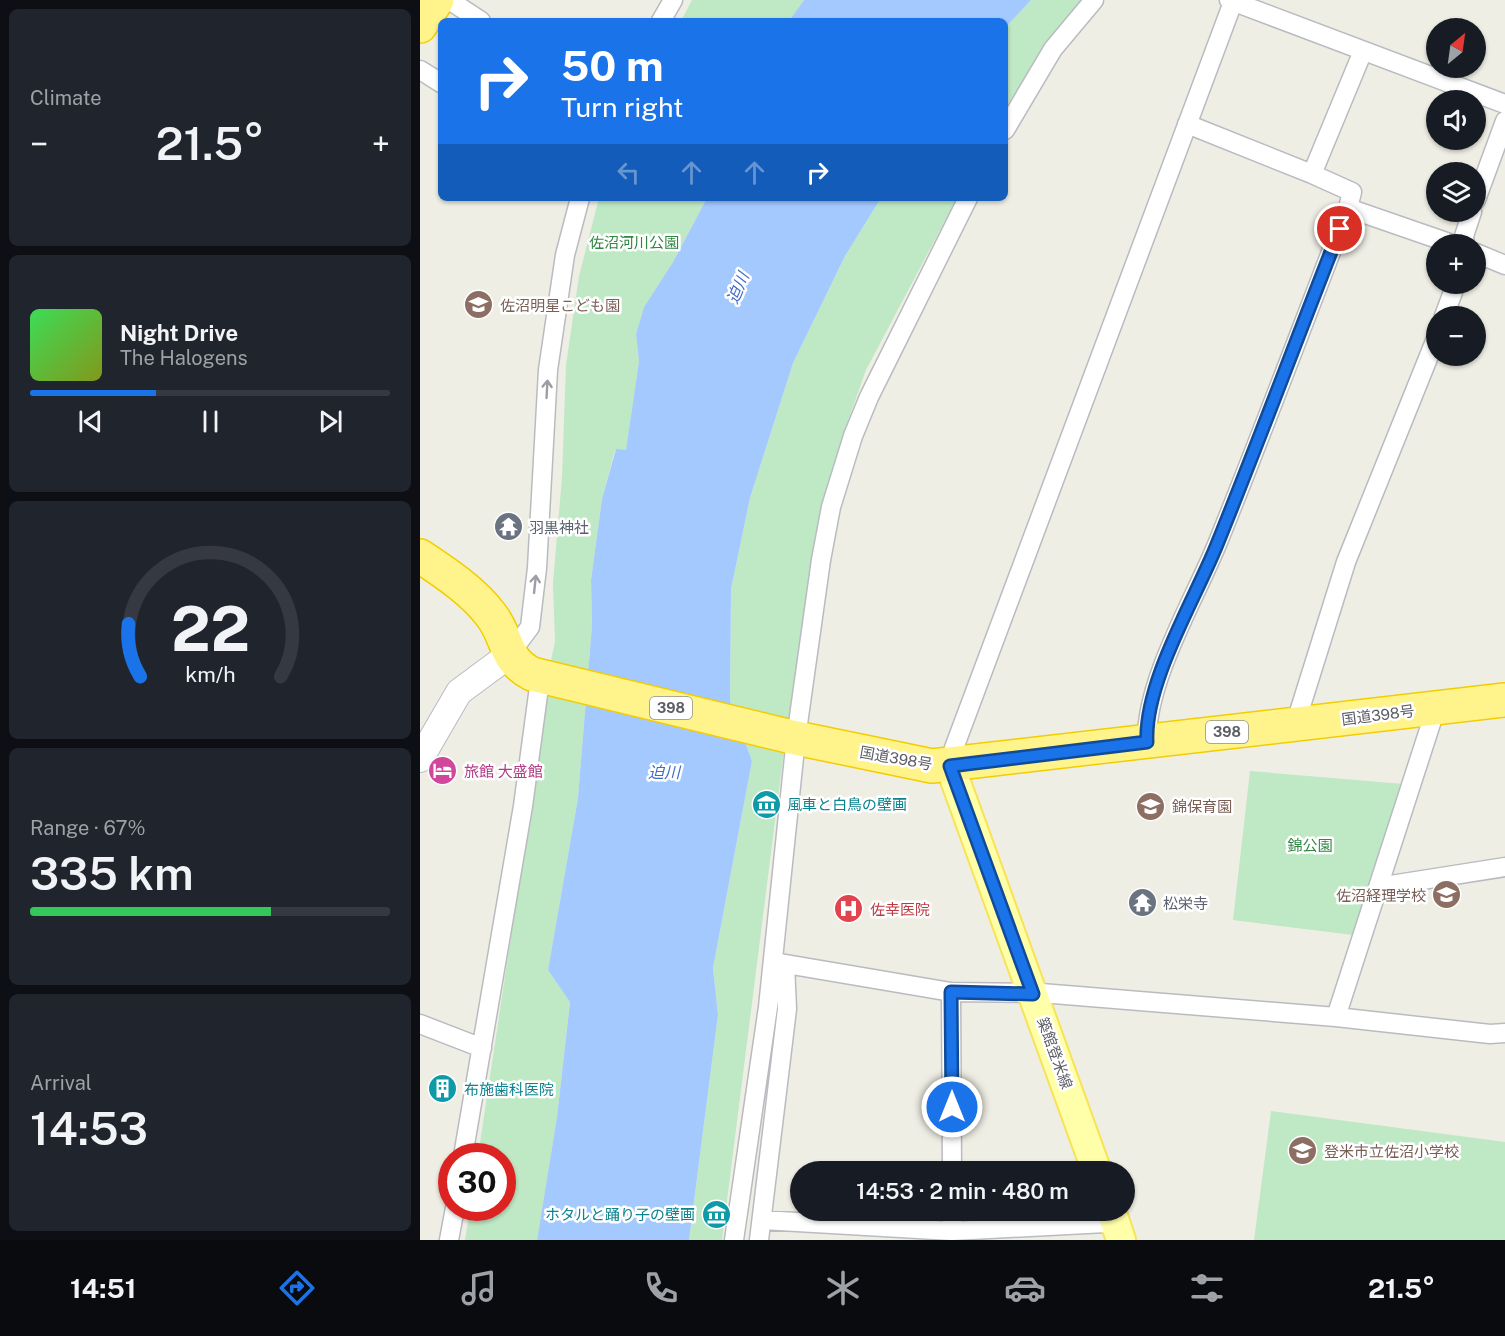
<!DOCTYPE html>
<meta charset="utf-8">
<style>
:root{--surface:#171b24;--page:#20242c;--text:#f1f3f6;--muted:#9ea1a6;--line:#363941;--accent:#1a73e8}
body{margin:0;font-family:"Public Sans","Noto Sans JP",sans-serif;background:var(--page);color:var(--text);height:100vh;display:flex;flex-direction:column;font-size:22px;white-space:nowrap}
*{box-sizing:border-box;margin:0}
p{font-size:20px;color:var(--muted)}
.icon{flex:none;width:33px;height:33px;fill:none;stroke:currentColor;stroke-width:2;stroke-linecap:round;stroke-linejoin:round}
.map{position:relative;flex:1;overflow:hidden}
.panel{display:flex;flex-direction:column;gap:9px;padding:9px;background:#0d0f14;width:420px}
.panel>*{flex:none}
.guide{position:absolute;left:18px;top:18px;width:570px;height:183px;border-radius:9px;box-shadow:0 2px 4px #0004;background:#1a73e8;color:#fff;overflow:hidden}
.needle{width:39px;rotate:29deg}
.buttons{position:absolute;left:1006px;top:18px;display:grid;gap:12px}
.buttons a{display:grid;place-items:center;width:60px;height:60px;border-radius:50%;background:var(--surface);box-shadow:0 2px 4px #0004;font-size:30px}
.speed{position:absolute;left:18px;top:1143px;display:flex;gap:12px;font-size:30px;font-weight:700;text-align:center}
.speed>*{display:grid;place-content:center;width:78px;height:78px;border-radius:50%;background:var(--surface);box-shadow:0 2px 4px #0004;line-height:1}
.speed .limit{border:9px solid #d22;background:#fff;color:#111}
.pin{position:absolute;display:grid;place-items:center;width:51px;height:51px;color:#fff;margin:-26px;border:3px solid #fff;border-radius:50%;box-shadow:0 2px 6px #0007}
.me{position:absolute;width:66px;margin:-33px;rotate:0deg;stroke-linejoin:round;filter:drop-shadow(0 0 4px #0008)}
.turn{display:flex;align-items:center;gap:21px;height:126px;padding:0 24px;font-size:27px}
.turn .icon{width:78px;height:78px;stroke-width:2.5}
.turn b{display:block;font-size:42px;line-height:51px}
.lanes{display:flex;align-items:center;height:57px;padding:0 24px;background:#0003;justify-content:center;gap:30px;direction:ltr}
.lanes .off{opacity:.35}
.big{font-size:45px;font-weight:600;line-height:1.1}
.panel .tile{flex:1;display:flex;flex-direction:column;justify-content:center;gap:9px;min-width:0;padding:0 21px;border-radius:9px;background:var(--page)}
.panel .dial{align-items:center;gap:0}
.dial svg{height:156px;overflow:visible;fill:none;stroke:var(--line);stroke-width:7;stroke-linecap:round;text-anchor:middle}
.dial text{fill:var(--text);stroke:none}
.song{display:flex;align-items:center;gap:18px}
.cover{width:72px;height:72px;border-radius:9px;background:linear-gradient(135deg,hsl(130 70% 55%),hsl(70 70% 35%))}
.played{height:6px;border-radius:3px;background:linear-gradient(90deg,var(--accent) 35%,var(--line) 35%)}
.keys{display:flex;justify-content:space-around;direction:ltr}
.heat{display:flex;justify-content:space-between;align-items:center;font-size:33px;direction:ltr}
.charge{height:9px;border-radius:4px;background:linear-gradient(90deg,#34c759 67%,var(--line) 0)}
.trip{position:absolute;left:370px;top:1161px;width:345px;height:60px;border-radius:30px;background:var(--surface);box-shadow:0 2px 4px #0004;font-weight:600;line-height:60px;text-align:center}
.tabs{display:flex;height:96px;justify-content:space-around;align-items:center;background:#090b0e;color:var(--muted)}
.tabs .icon{width:42px;height:42px}
.tabs .current{color:var(--accent)}
.tabs b{font-size:27px;color:var(--text)}
main{display:flex;flex:1;min-height:0}
.map>svg:first-child{display:block}
</style>
<main>
<section class="panel">
<div class="tile"><p>Climate</p>
<div class="heat"><a>−</a><b class="big">21.5°</b><a>+</a></div>
</div>
<div class="tile">
<div class="song"><i class="cover"></i><div><b>Night Drive</b><p>The Halogens</p></div></div>
<div class="played"></div>
<div class="keys"><svg class="icon" aria-label="previous" viewBox="0 0 24 24"><path d="M18 5L8 12l10 7zM5 5v14"/></svg><svg class="icon" aria-label="pause" viewBox="0 0 24 24"><path d="M8 5v14M16 5v14"/></svg><svg class="icon" aria-label="next" viewBox="0 0 24 24"><path d="M6 5l10 7-10 7zM19 5v14"/></svg></div>
</div>
<div class="tile dial"><svg viewBox="0 0 100 80">
<path d="M14 69A42 42 0 1 1 86 69"/>
<path d="M14 69A42 42 0 0 1 8 42" stroke="#1a73e8"/>
<text x="50" y="56" font-size="32" font-weight="700">22</text>
<text x="50" y="72" font-size="11">km/h</text>
</svg></div>
<div class="tile"><p>Range · 67%</p><b class="big">335 km</b><div class="charge"></div></div>
<div class="tile"><p>Arrival</p><b class="big">14:53</b></div>
</section>
<div class="map">
<svg width="1085" height="1240" viewBox="0 0 1085 1240">
<rect width="100%" height="100%" fill="#efeee4"/>
<path fill="#bfe8c5" d="M 272,0 L 384,0 L 369,21 L 261,21 Z
M 611,0 L 663,0 L 647,18 L 585,108 L 585,28 Z
M 179,198 L 287,198 L 253,262 L 224,307 L 216,334 L 219,361 L 206,451 L 195,450 L 182,499 L 171,580 L 172,625 L 158,798 L 128,970 L 150,1001 L 137,1117 L 117,1240 L 45,1240 L 50,1208 L 82,1208 L 82,1156 L 58,1156 L 127,698 L 127,678 L 135,642 L 133,583 L 142,477 L 146,365 L 159,276 Z
M 461,198 L 537,198 L 446,370 L 423,435 L 395,535 L 363,758 L 302,1240 L 269,1240 L 298,1015 L 293,968 L 332,761 L 310,701 L 311,589 L 330,498 L 373,363 L 425,256 Z
M 830,771 L 983,784 L 933,935 L 813,920 Z
M 851,1111 L 1085,1142 L 1085,1240 L 834,1240 Z"/>
<path fill="#a4c9ff" d="M 384,0 L 611,0 L 585,28 L 585,21 L 369,21 Z
M 287,198 L 461,198 L 425,256 L 373,363 L 330,498 L 311,589 L 310,701 L 332,761 L 293,968 L 298,1015 L 269,1240 L 117,1240 L 137,1117 L 150,1002 L 128,970 L 158,798 L 172,625 L 171,580 L 182,499 L 196,449 L 206,450 L 219,361 L 216,334 L 224,307 L 253,262 Z"/>
<g fill="none" stroke-linecap="round" stroke-linejoin="round">
<defs>
<path id="street" d="M 29,0 L 61,21
M 809,0 L 1085,104
M 241,21 L 253,0
M 0,70 L 21,83
M 767,124 L 892,174 L 932,192 L 928,208 L 1032,244
M 585,130 L 633,49 L 674,0
M 892,174 L 943,51
M 1056,200 L 1085,121
M 1045,244 L 1044,236 L 1052,212
M 1056,253 L 1085,265
M 1024,316 L 1036,284
M 89,655 L 110,627 L 117,568 L 128,370 L 145,255 L 160,198
M 875,725 L 926,562 L 1017,336
M 727,742 C 725,681 775,599 798,542 C 843,431 885,319 928,208
M 530,766 L 534,748 L 813,2
M 958,887 L 1085,867
M 354,962 L 531,992
M 916,1017 L 1016,708
M 0,1024 L 62,1048
M 43,1156 L 103,806 L 119,687 L 127,678
M 532,1172 L 531,992 L 621,993 L 916,1017 L 1070,1034 L 1085,1033
M 532,1210 L 532,1240
M 342,1220 L 532,1231 L 686,1223 L 695,1221
M 29,1240 L 35,1208
M 314,1240 L 348,1007 L 376,738 L 401,560 L 411,507 L 433,436 L 449,397 L 548,198
M 339,1240 L 367,1009 L 365,964"/>
<path id="secondary" d="M 0,759 L 39,692 L 89,655"/>
<path id="primary" d="M 530,766 L 677,1172
M 691,1210 L 701,1240"/>
<path id="highway" d="M 0,26 L 17,0
M 0,556 C 24,572 53,591 71,615 C 89,638 83,659 112,674 L 376,738 L 512,766 L 1085,700"/>
</defs>
<use href="#street" stroke="#b9bbc0" stroke-width="21"/>
<use href="#secondary" stroke="#b9bbc2" stroke-width="28"/>
<use href="#primary" stroke="#f7e355" stroke-width="32"/>
<use href="#highway" stroke="#f3cd00" stroke-width="36"/>
<use href="#street" stroke="#fff" stroke-width="18"/>
<use href="#secondary" stroke="#fff" stroke-width="26"/>
<use href="#primary" stroke="#ffffa9" stroke-width="28"/>
<use href="#highway" stroke="#fff48b" stroke-width="33"/>
</g>
<defs><path id="oneway-shaft" d="M-6 0H5M1.5-3L5.5 0L1.5 3" fill="none" stroke-width="1.6" stroke-linecap="round" stroke-linejoin="round" transform="scale(1.5)"/></defs>
<g stroke="#9d9ea3">
<use href="#oneway-shaft" transform="translate(127 389) rotate(-87)"/>
<use href="#oneway-shaft" transform="translate(115 584) rotate(-84)"/>
</g>
<g fill="none" stroke-linecap="round" stroke-linejoin="round">
<defs>
<path id="route" d="M 532,1107 L 531,992 L 613,994 L 530,766 L 727,742 C 724,682 776,598 798,542 C 840,438 879,333 920,229"/>
</defs>
<use href="#route" stroke="#114b97" stroke-width="15"/>
<use href="#route" stroke="#1a73e8" stroke-width="10"/>
</g>
<defs>
<symbol id="school-disc" viewBox="-11 -11 22 22"><circle r="9.5" fill="#8d6e63" stroke="#fff"/><path d="M0-5L7-2L0 1L-7-2ZM-4 1L0 2.5L4 1V4Q0 6-4 4Z" fill="#fff"/></symbol>
<symbol id="temple-disc" viewBox="-11 -11 22 22"><circle r="9.5" fill="#6b7280" stroke="#fff"/><path d="M0-6L5-2H3V0L6.5 2.5H4V6H1.5V3h-3V6H-4V2.5H-6.5L-3 0V-2H-5Z" fill="#fff"/></symbol>
<symbol id="hotel-disc" viewBox="-11 -11 22 22"><circle r="9.5" fill="#d1479c" stroke="#fff"/><path d="M-6-4.5h1.5V1H6V5H4.5V3h-9V5H-6ZM-4 0a1.8 1.8 0 1 1 3.6 0ZM.5 0V-2.5h3Q6-2.5 6 0Z" fill="#fff"/></symbol>
<symbol id="museum-disc" viewBox="-11 -11 22 22"><circle r="9.5" fill="#0f9aa8" stroke="#fff"/><path d="M0-6L6-3V-2H-6V-3ZM-5-1h2V3h-2ZM-1-1h2V3h-2ZM3-1h2V3H3ZM-6 4H6V6H-6Z" fill="#fff"/></symbol>
<symbol id="hospital-disc" viewBox="-11 -11 22 22"><circle r="9.5" fill="#e0444e" stroke="#fff"/><path d="M-5-5h3v3.5h4V-5h3V5h-3V1.5h-4V5h-3Z" fill="#fff"/></symbol>
<symbol id="building-disc" viewBox="-11 -11 22 22"><circle r="9.5" fill="#0f9aa8" stroke="#fff"/><path d="M-4-6H4V6H1V3H-1V6H-4ZM-2.5-4.3h1.7v1.8h-1.7ZM.8-4.3h1.7v1.8H.8ZM-2.5-1h1.7V.8h-1.7ZM.8-1h1.7V.8H.8Z" fill="#fff"/></symbol>
</defs>
<g fill-rule="evenodd">
<use href="#school-disc" x="42" y="288" width="33" height="33"/>
<use href="#temple-disc" x="72" y="510" width="33" height="33"/>
<use href="#hotel-disc" x="6" y="754" width="33" height="33"/>
<use href="#museum-disc" x="330" y="788" width="33" height="33"/>
<use href="#school-disc" x="714" y="790" width="33" height="33"/>
<use href="#school-disc" x="1010" y="878" width="33" height="33"/>
<use href="#temple-disc" x="706" y="886" width="33" height="33"/>
<use href="#hospital-disc" x="412" y="892" width="33" height="33"/>
<use href="#building-disc" x="6" y="1072" width="33" height="33"/>
<use href="#school-disc" x="866" y="1134" width="33" height="33"/>
<use href="#museum-disc" x="280" y="1198" width="33" height="33"/>
</g>
<g text-anchor="middle" dominant-baseline="central" stroke-width="5" stroke-linejoin="round" paint-order="stroke">
<g fill="#fff" stroke="#8d8e93" stroke-width="1.5">
<rect x="230" y="697" width="42" height="22" rx="4.5"/>
<rect x="786" y="721" width="42" height="22" rx="4.5"/>
</g>
<g font-size="14" font-weight="bold" fill="#5c5e65">
<text x="251" y="708">398</text>
<text x="807" y="732">398</text>
</g>
<g font-size="15" fill="#318642" stroke="#fff">
<text x="214" y="242">佐沼河川公園</text>
<text x="890" y="845">錦公園</text>
</g>
<g font-size="15" fill="#785e54" stroke="#fff" text-anchor="start">
<text x="80" y="305">佐沼明星こども園</text>
<text x="752" y="806">錦保育園</text>
<text x="1006" y="895" text-anchor="end">佐沼経理学校</text>
<text x="904" y="1151">登米市立佐沼小学校</text>
</g>
<g font-size="15" fill="#5b616d" stroke="#fff" text-anchor="start">
<text x="109" y="527">羽黒神社</text>
<text x="743" y="903">松栄寺</text>
</g>
<g font-size="15" fill="#5c5e65" stroke="#fff">
<text transform="translate(958 715) rotate(-7)">国道398号</text>
<text transform="translate(476 758) rotate(10)">国道398号</text>
<text transform="translate(635 1053) rotate(70)">築館登米線</text>
</g>
<g font-size="15" fill="#b23c85" stroke="#fff" text-anchor="start">
<text x="44" y="771">旅館 大盛館</text>
</g>
<g font-size="15" fill="#0d838f" stroke="#fff" text-anchor="start">
<text x="367" y="804">風車と白鳥の壁画</text>
<text x="44" y="1089">布施歯科医院</text>
<text x="275" y="1214" text-anchor="end">ホタルと踊り子の壁画</text>
</g>
<g font-size="15" fill="#be3a42" stroke="#fff" text-anchor="start">
<text x="450" y="909">佐幸医院</text>
</g>
<g font-size="16" font-style="italic" fill="#416dc8" stroke="#fff">
<text transform="translate(318 288) rotate(-67)">迫川</text>
<text x="244" y="772">迫川</text>
</g>
</g>
</svg>
<div class="buttons">
<a><svg class="needle" viewBox="-14 -14 28 28"><path d="M0-13l5 13h-10z" fill="#e53935"/><path d="M0 13l5-13h-10z" fill="#9ea1a6"/></svg></a>
<a><svg class="icon" aria-label="sound" viewBox="0 0 24 24"><path d="M4 9h4l5-4v14l-5-4H4zM17 9q2 3 0 6"/></svg></a>
<a><svg class="icon" aria-label="layers" viewBox="0 0 24 24"><path d="M12 4l9 5-9 5-9-5zM3 14l9 5 9-5"/></svg></a>
<a>+</a>
<a>−</a>
</div>
<div class="speed"><div class="limit">30</div></div>
<div class="pin" style="left:920px;top:229px;background:#d93025"><svg class="icon" aria-label="arrive" viewBox="0 0 24 24"><path d="M6 21V4h12l-3 4 3 4H6"/></svg></div>
<svg class="me" style="left:532px;top:1107px" viewBox="-20 -20 40 40"><circle r="17" fill="#1a73e8" stroke="#fff" stroke-width="3"/><path d="M0-11L8 9 0 5-8 9z" fill="#fff"/></svg>
<div class="trip">14:53 · 2 min · 480 m</div>
<div class="guide">
<div class="turn"><svg class="icon" aria-label="right" viewBox="0 0 24 24"><path d="M7 20v-9h11M14 6l5 5-5 5"/></svg><div><b>50 m</b>Turn right</div></div>
<div class="lanes"><svg class="icon off" aria-label="left" viewBox="0 0 24 24"><path d="M17 20v-9H6M10 6l-5 5 5 5"/></svg><svg class="icon off" aria-label="ahead" viewBox="0 0 24 24"><path d="M12 20V5M6 11l6-6 6 6"/></svg><svg class="icon off" aria-label="ahead" viewBox="0 0 24 24"><path d="M12 20V5M6 11l6-6 6 6"/></svg><svg class="icon" aria-label="right" viewBox="0 0 24 24"><path d="M7 20v-9h11M14 6l5 5-5 5"/></svg></div>
</div>
</div>
</main>
<nav class="tabs">
<b>14:51</b>
<svg class="icon current" aria-label="directions" viewBox="0 0 24 24"><path d="M12 3l9 9-9 9-9-9zM9 14v-3h6M13 9l2 2-2 2"/></svg>
<svg class="icon" aria-label="music" viewBox="0 0 24 24"><path d="M9 18V5l10-2v13"/><circle cx="6" cy="18" r="3"/><circle cx="16" cy="16" r="3"/></svg>
<svg class="icon" aria-label="phone" viewBox="0 0 24 24"><path d="M5 4h4l2 5-3 2q2 4 5 5l2-3 5 2v4C11 20 4 13 5 4z"/></svg>
<svg class="icon" aria-label="climate" viewBox="0 0 24 24"><path d="M12 3v18M4 7l16 10M4 17L20 7"/></svg>
<svg class="icon" aria-label="car" viewBox="0 0 24 24"><path d="M5 17H2v-5l4-1 3-4h7l3 4 3 1v5h-3M9 17h6M6 11h13"/><circle cx="7" cy="17" r="2"/><circle cx="17" cy="17" r="2"/></svg>
<svg class="icon" aria-label="filters" viewBox="0 0 24 24"><path d="M4 7h16M4 17h16"/><circle cx="9" cy="7" r="2"/><circle cx="15" cy="17" r="2"/></svg>
<b>21.5°</b>
</nav>
